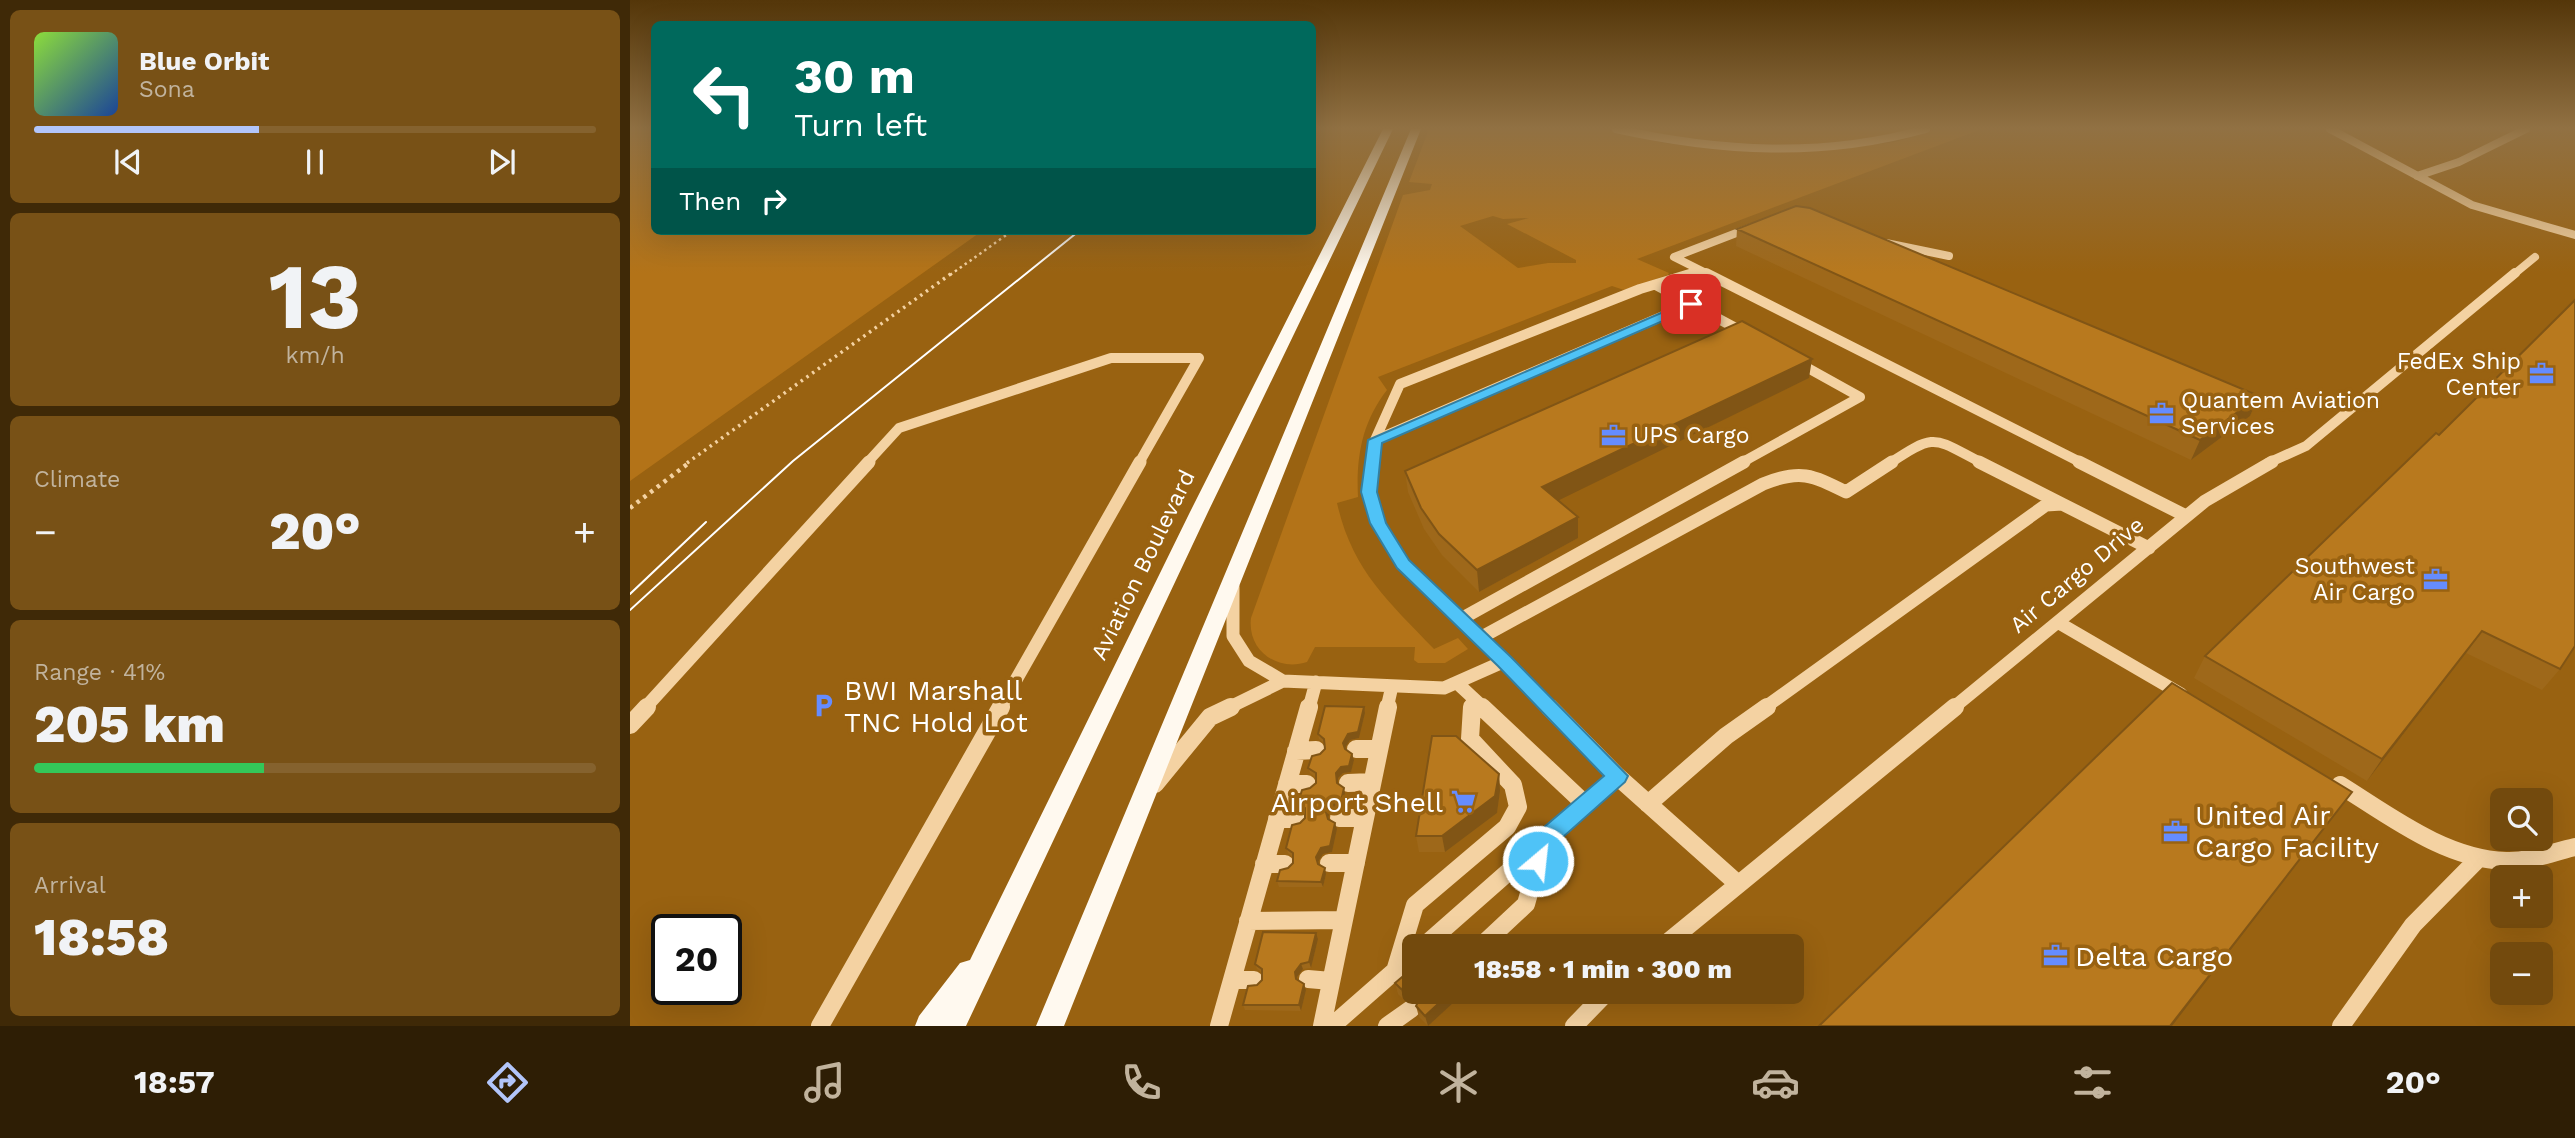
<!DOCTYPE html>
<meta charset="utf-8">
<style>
:root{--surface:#734a0d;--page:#785116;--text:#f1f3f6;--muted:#c1b39d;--line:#85622e;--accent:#b2c5fa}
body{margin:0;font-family:"Work Sans",sans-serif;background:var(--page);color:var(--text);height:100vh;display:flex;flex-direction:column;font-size:26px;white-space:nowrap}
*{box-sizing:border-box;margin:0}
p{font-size:23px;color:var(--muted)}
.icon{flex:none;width:38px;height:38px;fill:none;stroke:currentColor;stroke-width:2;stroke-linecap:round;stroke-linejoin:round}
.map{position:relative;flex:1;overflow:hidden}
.details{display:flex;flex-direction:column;gap:10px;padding:10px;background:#3f2907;width:630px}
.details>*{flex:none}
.hud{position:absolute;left:21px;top:21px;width:665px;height:214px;border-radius:10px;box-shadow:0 7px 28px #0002;background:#00695c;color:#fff;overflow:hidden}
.tools{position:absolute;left:1860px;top:788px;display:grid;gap:14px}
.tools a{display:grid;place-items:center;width:63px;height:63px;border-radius:10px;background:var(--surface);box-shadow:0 7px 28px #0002;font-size:35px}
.speed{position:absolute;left:21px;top:914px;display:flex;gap:14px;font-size:35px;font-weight:700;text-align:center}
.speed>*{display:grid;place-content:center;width:91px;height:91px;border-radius:50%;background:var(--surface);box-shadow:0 7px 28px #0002;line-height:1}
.speed .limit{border:4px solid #111;border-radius:10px;background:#fff;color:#111}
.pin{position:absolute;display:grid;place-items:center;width:60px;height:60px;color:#fff;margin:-30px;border-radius:14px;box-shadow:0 4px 10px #0006}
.me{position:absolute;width:77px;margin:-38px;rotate:28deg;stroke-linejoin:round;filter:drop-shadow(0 0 5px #0008)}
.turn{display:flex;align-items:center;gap:24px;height:147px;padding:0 28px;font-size:32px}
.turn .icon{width:91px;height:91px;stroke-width:2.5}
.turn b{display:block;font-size:49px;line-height:60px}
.then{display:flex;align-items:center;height:66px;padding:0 28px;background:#0003;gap:14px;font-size:26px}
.big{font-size:52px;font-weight:800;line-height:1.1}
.details .card{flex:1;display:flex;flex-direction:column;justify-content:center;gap:10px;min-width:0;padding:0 24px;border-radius:10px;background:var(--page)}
.details .dial{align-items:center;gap:0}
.dial b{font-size:91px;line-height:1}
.song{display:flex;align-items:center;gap:21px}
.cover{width:84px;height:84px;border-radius:10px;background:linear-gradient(135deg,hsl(90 70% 55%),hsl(220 70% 35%))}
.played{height:7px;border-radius:4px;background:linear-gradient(90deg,var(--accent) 40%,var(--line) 40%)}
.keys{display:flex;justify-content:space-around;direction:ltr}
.heat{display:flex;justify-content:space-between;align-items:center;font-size:38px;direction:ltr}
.charge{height:10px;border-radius:5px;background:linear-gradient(90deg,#34c759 41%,var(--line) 0)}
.trip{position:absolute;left:772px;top:934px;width:402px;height:70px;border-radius:10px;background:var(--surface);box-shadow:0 7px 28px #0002;font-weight:800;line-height:70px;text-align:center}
.tab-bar{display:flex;height:112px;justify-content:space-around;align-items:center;background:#2e1e05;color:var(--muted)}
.tab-bar .icon{width:49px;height:49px}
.tab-bar .selected{color:var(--accent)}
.tab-bar b{font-size:32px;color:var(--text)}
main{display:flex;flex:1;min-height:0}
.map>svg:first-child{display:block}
</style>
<main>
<section class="details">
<div class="card">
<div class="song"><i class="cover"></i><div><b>Blue Orbit</b><p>Sona</p></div></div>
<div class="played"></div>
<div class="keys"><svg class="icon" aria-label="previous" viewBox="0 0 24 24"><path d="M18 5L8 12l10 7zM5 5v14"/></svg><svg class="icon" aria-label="pause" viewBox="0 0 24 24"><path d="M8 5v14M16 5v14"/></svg><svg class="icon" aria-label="next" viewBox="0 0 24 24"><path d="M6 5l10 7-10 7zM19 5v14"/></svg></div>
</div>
<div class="card dial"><b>13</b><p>km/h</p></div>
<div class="card"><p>Climate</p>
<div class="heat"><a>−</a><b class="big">20°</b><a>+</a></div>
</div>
<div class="card"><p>Range · 41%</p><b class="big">205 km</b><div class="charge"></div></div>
<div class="card"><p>Arrival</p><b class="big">18:58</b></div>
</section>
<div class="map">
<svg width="1945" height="1026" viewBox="0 0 1945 1026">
<rect width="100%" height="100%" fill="#996211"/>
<path fill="#b37318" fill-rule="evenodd" d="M 0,129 L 24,129 L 24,231 L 352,231 L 0,481 Z
M 799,129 L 974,129 L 1034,143 L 1083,149 L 1188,151 L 1265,142 L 1309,129 L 1352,129 L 1007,259 L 1039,273 L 1038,275 L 994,290 L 982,286 L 748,377 L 757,390 C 732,422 726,457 728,497 L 707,503 C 722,570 758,601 804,649 L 828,638 L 838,649 L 815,663 L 788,663 L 784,660 L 785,647 L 685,647 L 677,662 C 647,672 617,650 621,618 L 773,195 L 800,190 L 802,184 L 779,182 ZM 863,216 L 873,219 L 899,218 L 877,224 L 946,260 L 946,263 L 918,263 L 888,268 L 830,226 Z
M 1000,129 L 1283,129 C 1189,153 1095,146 1000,129 Z"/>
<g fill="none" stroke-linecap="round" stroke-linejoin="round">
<path stroke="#f4d2a2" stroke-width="2.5" stroke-dasharray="2.5 3.5" stroke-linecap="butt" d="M 320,275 L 382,231"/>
<path stroke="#f4d2a2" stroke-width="3.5" stroke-dasharray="2.5 4.5" stroke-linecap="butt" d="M 57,463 L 322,273"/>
<path stroke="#f4d2a2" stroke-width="4.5" stroke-dasharray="3.5 5" stroke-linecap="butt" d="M 0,508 L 60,462"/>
<path stroke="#f4d2a2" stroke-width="8" d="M 986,129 C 1090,152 1193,158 1296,129
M 1700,129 L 1842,205 L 1945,235
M 1787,176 L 1829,162 L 1896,129
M 1256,243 L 1319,256
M 1057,275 L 1071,271
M 1080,275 L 1044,257 L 1122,227
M 1883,275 L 1905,257"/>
<path stroke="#f4d2a2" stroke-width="10" d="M 1076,273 L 1452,463
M 1061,304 L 1115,333
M 745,440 L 1061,304 L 1026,285
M 237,463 L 269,428 L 481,358 L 569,358
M 509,463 L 569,358
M 742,463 L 745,440 L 770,384 L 1010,289 L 1063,273
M 1111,463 L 1230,397 L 1167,362
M 1260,463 C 1307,432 1303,438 1352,463
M 1638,463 L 1676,446 L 1885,273"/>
<path stroke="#f4d2a2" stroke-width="13" d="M 743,462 L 739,492 L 748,523 L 773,564 L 921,708
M 1349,462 L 1432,504
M 1449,462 L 1556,516
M 831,619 L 1114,462
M 1429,623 L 1551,694
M 850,638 L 1133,484 C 1170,469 1182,475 1216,492 L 1262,462
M 653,681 L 814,688 L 875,661
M 827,683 L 854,708
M 15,708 L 239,462
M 370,708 L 510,462
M 598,708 L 653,681 L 619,661 L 603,636 L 603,587
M 679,708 L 686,682
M 757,708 L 762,686
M 842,708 L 843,698
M 1134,708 L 1416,505 L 1432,504 L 1519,548
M 1323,708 L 1575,501 L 1642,462"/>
<path stroke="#f4d2a2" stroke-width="18" d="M 852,707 L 955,804
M 919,707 L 987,776 L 1108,884
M 0,725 L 17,707
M 726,749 L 749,749
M 666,751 L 686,750
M 718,783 L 742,782
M 525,784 L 580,717 L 601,707
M 657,784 L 677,784
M 1710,785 C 1760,816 1815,859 1876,861 C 1899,862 1923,852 1945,847
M 1018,804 L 1096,736 L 1137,707
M 709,818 L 735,818
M 647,819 L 667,819
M 699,863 L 726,863
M 634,864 L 655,864
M 618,921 L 714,920
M 793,947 L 987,776
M 850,947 L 896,904 L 914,840
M 1032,947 L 1325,707
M 765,971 L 785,905 L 877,827 L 888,807 L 883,785 L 840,739 L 842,707
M 678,979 L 701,981
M 602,980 L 624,980
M 190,1026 L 371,707
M 589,1026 L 679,707
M 692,1026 L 758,707
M 702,1026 L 784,954
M 757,1026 L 781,1009
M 944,1026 L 977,992
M 1711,1026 L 1783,925 L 1849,858"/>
<path fill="#fff9ef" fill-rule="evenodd" d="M 753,129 L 763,129 L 578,512 L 336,1026 L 285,1026 L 289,1016 L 330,963 L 340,960 L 560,512 Z
M 781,129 L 791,129 L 434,1026 L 406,1026 Z"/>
<path stroke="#fff" stroke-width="2" d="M 0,594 L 76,522
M 0,610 L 163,461 L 449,231"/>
</g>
<path fill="#9e681a" d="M 1107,229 L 1629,396 L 1620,416 L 1561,460 L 1106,246 Z
M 1179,378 L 928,500 L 948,538 L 849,592 L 812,555 L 794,529 L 778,492 L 775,471 Z
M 1809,435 L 1930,669 L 1912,690 L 1836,653 L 1737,781 L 1564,678 L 1575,656 Z
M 734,707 L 735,713 L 729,738 L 720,740 L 715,748 L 722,754 L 724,760 L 721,772 L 713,773 L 708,778 L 708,784 L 715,794 L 712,807 L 703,809 L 698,817 L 707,829 L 702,852 L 693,854 L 688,862 L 696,874 L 693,887 L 649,887 L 647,881 L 663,863 L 663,858 L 658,853 L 656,848 L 670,823 L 675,818 L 675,813 L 670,808 L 668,803 L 686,783 L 686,778 L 680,773 L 678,768 L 695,749 L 695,744 L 689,739 L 688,734 Z
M 869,774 L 870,791 L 867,813 L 815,852 L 789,852 L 786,836 Z
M 686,933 L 688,939 L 681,968 L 673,969 L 667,977 L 667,980 L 674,984 L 676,990 L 671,1011 L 615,1010 L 613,1005 L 627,985 L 632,980 L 632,973 L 627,969 L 625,964 Z
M 784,967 L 784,992 L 835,992 L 798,1026 L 789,1017 L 786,1006 L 788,1001 L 781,998 L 774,1000 L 768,994 L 765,983 Z"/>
<path fill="#815515" d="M 1182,359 L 1179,378 L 913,508 L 912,487 Z
M 1629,396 L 1620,416 L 1561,460 L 1570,440 Z
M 948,517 L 948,538 L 849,592 L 847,570 Z
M 1852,631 L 1836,653 L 1737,781 L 1752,759 Z
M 734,707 L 735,713 L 729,738 L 720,740 L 715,748 L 713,743 Z
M 722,754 L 724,760 L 721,772 L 713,773 L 708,778 L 708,788 L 706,773 Z
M 869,774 L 870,791 L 867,813 L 815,852 L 812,836 Z
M 714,788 L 715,794 L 712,807 L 703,809 L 698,817 L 696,812 L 701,803 Z
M 1722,792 L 1542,1026 L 1540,1026 Z
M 705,823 L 707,829 L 702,852 L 693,854 L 688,862 L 686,857 Z
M 695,868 L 696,874 L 693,887 L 691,882 Z
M 686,933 L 688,939 L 681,968 L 679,962 Z
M 671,964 L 673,969 L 667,977 L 668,984 L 665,972 Z
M 674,984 L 676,990 L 671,1011 L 669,1005 Z
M 778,987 L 781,998 L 774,1000 L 771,989 Z
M 821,992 L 835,992 L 798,1026 L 795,1016 Z"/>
<path fill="#b8791e" stroke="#815515" stroke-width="2" d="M 1166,206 L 1180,208 L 1629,396 L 1570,440 L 1107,229 Z
M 1945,300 L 1945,646 L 1930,669 L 1852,631 L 1752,759 L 1575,656 L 1806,433 L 1809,435 Z
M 1112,321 L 1182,359 L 912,487 L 948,517 L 847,570 L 809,534 L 791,508 L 775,471 Z
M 1542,683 L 1722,792 L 1540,1026 L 1189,1026 Z
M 695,706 L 734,707 L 728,732 L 718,734 L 713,743 L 715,749 L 722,754 L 719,766 L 711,767 L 706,773 L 707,783 L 714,788 L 711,801 L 701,803 L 696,812 L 698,819 L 705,823 L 700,846 L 691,848 L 686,857 L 688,864 L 695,868 L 691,882 L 647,881 L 650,870 L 658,868 L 663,863 L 663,853 L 656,848 L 662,825 L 670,823 L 675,818 L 675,808 L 668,803 L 672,790 L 680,788 L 686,783 L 686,773 L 678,768 L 682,756 L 690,754 L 695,749 L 694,739 L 688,734 Z
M 802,736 L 826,736 L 869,774 L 865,796 L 812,836 L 786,836 Z
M 633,932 L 686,933 L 679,962 L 671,964 L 665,972 L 666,979 L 674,984 L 669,1005 L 613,1005 L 618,986 L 627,985 L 632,980 L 632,969 L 625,964 Z
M 814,940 L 821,947 L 806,947 Z
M 784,967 L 784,990 L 778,987 L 771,989 L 765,983 Z
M 788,992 L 821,992 L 795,1016 L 786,1006 L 790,998 Z"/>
<linearGradient id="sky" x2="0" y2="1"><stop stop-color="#543609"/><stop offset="0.47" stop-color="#917143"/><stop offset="1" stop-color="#917143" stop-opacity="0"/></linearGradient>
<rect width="1945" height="273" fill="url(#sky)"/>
<path fill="#4fc3f7" stroke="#337fa1" stroke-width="2" d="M 1061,300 L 1067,304 L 1065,307 L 752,443 L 747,492 L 756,523 L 779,560 L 881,657 L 998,776 L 995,782 L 924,845 L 916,868 L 908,871 L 900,868 L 897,861 L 907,833 L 974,776 L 868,666 L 767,568 L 740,523 L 731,492 L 738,440 Z"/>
<defs>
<symbol id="office-bare" viewBox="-9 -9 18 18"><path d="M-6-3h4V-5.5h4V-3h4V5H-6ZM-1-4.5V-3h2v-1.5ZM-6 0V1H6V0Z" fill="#658cff" stroke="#996211" stroke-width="2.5" paint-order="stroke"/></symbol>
<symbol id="parking-bare" viewBox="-9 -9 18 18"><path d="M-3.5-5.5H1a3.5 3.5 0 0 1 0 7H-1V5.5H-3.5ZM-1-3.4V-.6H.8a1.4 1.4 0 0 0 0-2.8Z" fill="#658cff" stroke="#996211" stroke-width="2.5" paint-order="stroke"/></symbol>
<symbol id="supermarket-bare" viewBox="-9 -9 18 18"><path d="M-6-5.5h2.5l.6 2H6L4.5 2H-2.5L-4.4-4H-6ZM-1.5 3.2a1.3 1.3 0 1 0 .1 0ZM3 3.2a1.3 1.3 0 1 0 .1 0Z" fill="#658cff" stroke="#996211" stroke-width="2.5" paint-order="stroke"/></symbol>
</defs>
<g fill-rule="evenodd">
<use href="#office-bare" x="1894" y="356" width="35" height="35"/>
<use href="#office-bare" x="1514" y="396" width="35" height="35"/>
<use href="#office-bare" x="966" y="418" width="35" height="35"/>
<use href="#office-bare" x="1788" y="562" width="35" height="35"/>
<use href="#parking-bare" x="176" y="688" width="35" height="35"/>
<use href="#supermarket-bare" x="816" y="784" width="35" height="35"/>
<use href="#office-bare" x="1528" y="814" width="35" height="35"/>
<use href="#office-bare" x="1408" y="938" width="35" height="35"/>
</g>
<g text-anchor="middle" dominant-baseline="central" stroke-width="7" stroke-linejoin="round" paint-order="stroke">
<g font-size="23" fill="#fff" stroke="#996211" text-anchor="end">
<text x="1891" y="361">FedEx Ship<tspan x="1891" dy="26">Center</tspan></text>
<text x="1551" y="400" text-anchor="start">Quantem Aviation<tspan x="1551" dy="26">Services</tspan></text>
<text x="1003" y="435" text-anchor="start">UPS Cargo</text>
<text x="1785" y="566">Southwest<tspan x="1785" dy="26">Air Cargo</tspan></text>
</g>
<g font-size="23" fill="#fff" stroke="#996211">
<text transform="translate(513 565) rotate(-64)">Aviation Boulevard</text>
<text transform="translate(1447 575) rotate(-40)">Air Cargo Drive</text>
</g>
<g font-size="28" fill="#fff" stroke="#996211" text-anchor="start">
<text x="214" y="690">BWI Marshall<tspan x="214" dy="32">TNC Hold Lot</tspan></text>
<text x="813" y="802" text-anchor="end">Airport Shell</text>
<text x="1565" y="815">United Air<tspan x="1565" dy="32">Cargo Facility</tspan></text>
<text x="1445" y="956">Delta Cargo</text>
</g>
</g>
</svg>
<div class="tools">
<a><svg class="icon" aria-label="search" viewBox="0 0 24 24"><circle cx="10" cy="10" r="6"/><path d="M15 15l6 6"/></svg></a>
<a>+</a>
<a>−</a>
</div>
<div class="speed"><div class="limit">20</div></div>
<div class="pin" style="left:1061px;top:304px;background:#d93025"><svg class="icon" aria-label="arrive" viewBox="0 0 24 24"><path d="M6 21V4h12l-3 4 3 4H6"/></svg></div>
<svg class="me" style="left:908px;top:861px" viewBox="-20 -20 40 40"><circle r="17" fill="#4fc3f7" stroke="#fff" stroke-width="3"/><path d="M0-11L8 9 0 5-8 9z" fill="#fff"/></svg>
<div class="trip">18:58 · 1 min · 300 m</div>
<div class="hud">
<div class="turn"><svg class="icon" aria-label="left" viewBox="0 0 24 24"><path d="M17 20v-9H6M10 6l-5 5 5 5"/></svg><div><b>30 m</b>Turn left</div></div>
<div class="then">Then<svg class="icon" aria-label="right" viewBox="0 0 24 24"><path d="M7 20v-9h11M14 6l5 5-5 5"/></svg></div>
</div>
</div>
</main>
<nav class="tab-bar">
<b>18:57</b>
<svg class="icon selected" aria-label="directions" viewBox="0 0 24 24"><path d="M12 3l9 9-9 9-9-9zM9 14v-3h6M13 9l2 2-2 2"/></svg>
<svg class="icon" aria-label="music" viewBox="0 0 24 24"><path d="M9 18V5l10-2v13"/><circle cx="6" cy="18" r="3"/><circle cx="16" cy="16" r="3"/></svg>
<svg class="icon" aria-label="phone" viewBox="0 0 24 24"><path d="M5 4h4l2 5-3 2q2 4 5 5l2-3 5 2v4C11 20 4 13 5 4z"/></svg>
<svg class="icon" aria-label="climate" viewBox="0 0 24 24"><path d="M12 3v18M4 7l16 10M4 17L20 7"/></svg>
<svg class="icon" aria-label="car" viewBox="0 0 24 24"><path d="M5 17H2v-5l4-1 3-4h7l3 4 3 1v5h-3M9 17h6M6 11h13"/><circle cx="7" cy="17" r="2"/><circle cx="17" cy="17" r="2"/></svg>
<svg class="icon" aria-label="filters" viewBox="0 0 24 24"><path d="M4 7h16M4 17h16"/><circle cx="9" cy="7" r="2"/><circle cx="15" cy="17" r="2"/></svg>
<b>20°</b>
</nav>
